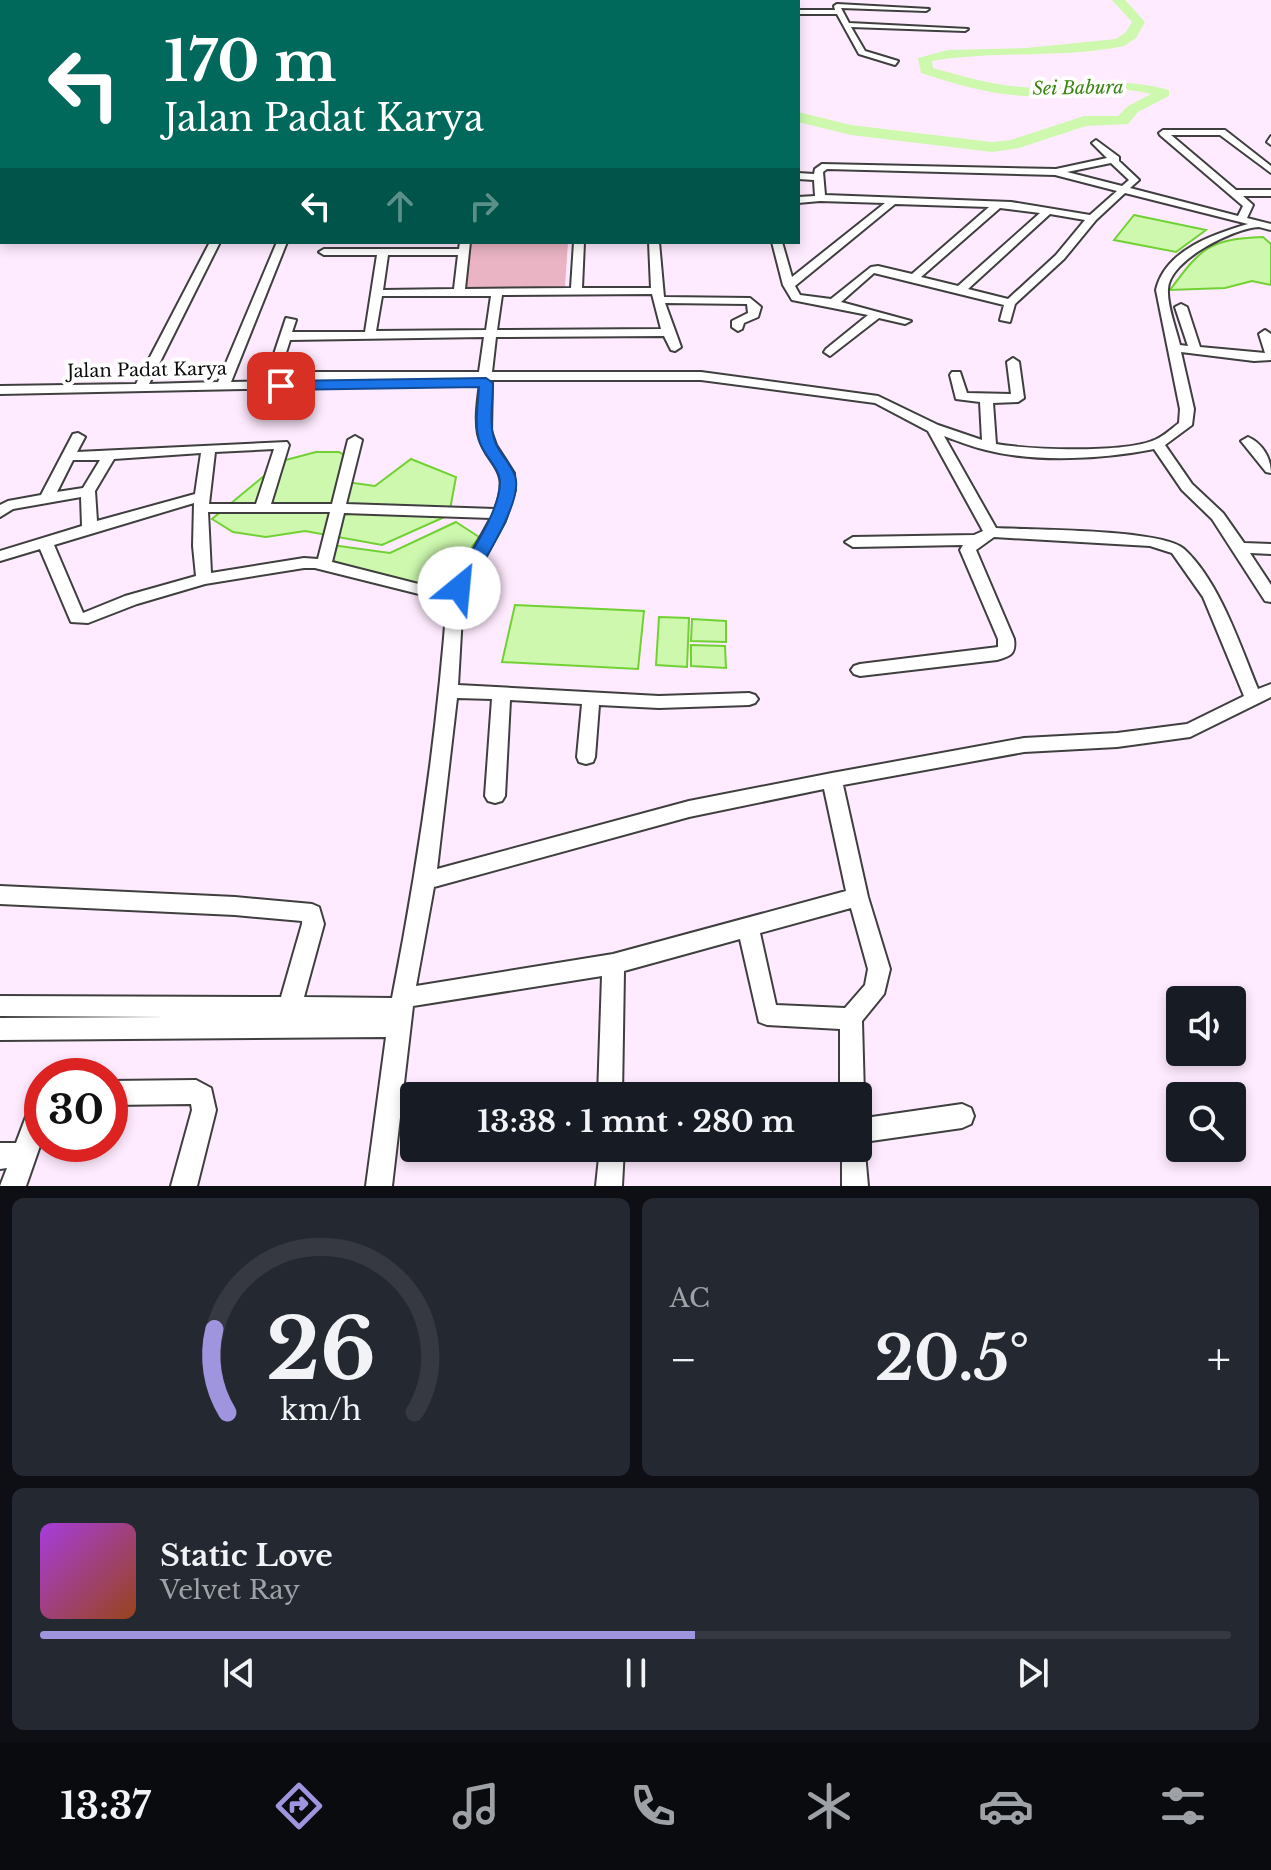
<!DOCTYPE html>
<html lang="id">
<meta charset="utf-8">
<style>
:root{--surface:#171b24;--page:#242831;--text:#f1f3f6;--muted:#9ea1a6;--line:#363941;--accent:#9f94de}
body{margin:0;font-family:"Libre Baskerville",serif;background:var(--page);color:var(--text);height:100vh;display:flex;flex-direction:column;font-size:30px;white-space:nowrap}
*{box-sizing:border-box;margin:0}
p{font-size:26px;color:var(--muted)}
.icon{flex:none;width:44px;height:44px;fill:none;stroke:currentColor;stroke-width:2;stroke-linecap:round;stroke-linejoin:round}
.map{position:relative;height:1186px;overflow:hidden}
.panel{display:flex;flex-direction:column;gap:12px;padding:12px;background:#0d0f14;flex:1}
.panel>*{flex:none}
.banner{position:absolute;left:0px;top:0px;width:800px;height:244px;box-shadow:0 4px 12px #0003;background:#00695c;color:#fff;overflow:hidden}
.tools{position:absolute;left:1166px;top:986px;display:grid;gap:16px}
.tools a{display:grid;place-items:center;width:80px;height:80px;border-radius:8px;background:var(--surface);box-shadow:0 4px 12px #0003;font-size:40px}
.speed{position:absolute;left:24px;top:1058px;display:flex;gap:16px;font-size:40px;font-weight:700;text-align:center}
.speed>*{display:grid;place-content:center;width:104px;height:104px;border-radius:50%;background:var(--surface);box-shadow:0 4px 12px #0003;line-height:1}
.speed .limit{border:12px solid #d22;background:#fff;color:#111}
.pin{position:absolute;display:grid;place-items:center;width:68px;height:68px;color:#fff;margin:-34px;border-radius:16px;box-shadow:0 4px 12px #0006}
.me{position:absolute;width:88px;margin:-44px;rotate:28deg;stroke-linejoin:round;filter:drop-shadow(0 0 6px #0008)}
.turn{display:flex;align-items:center;gap:28px;height:168px;padding:0 32px;font-size:36px}
.turn .icon{width:104px;height:104px;stroke-width:2.5}
.turn b{display:block;font-size:56px;line-height:68px}
.lanes{display:flex;align-items:center;height:76px;padding:0 32px;background:#0003;justify-content:center;gap:40px;direction:ltr}
.lanes .off{opacity:.35}
.big{font-size:60px;font-weight:700;line-height:1.1}
.panel .widget{flex:1;display:flex;flex-direction:column;justify-content:center;gap:12px;min-width:0;padding:0 28px;border-radius:12px;background:var(--page)}
.panel .dial{align-items:center;gap:0}
.dial svg{height:208px;overflow:visible;fill:none;stroke:var(--line);stroke-width:7;stroke-linecap:round;text-anchor:middle}
.dial text{fill:var(--text);stroke:none}
.song{display:flex;align-items:center;gap:24px}
.cover{width:96px;height:96px;border-radius:12px;background:linear-gradient(135deg,hsl(280 70% 55%),hsl(20 70% 35%))}
.played{height:8px;border-radius:4px;background:linear-gradient(90deg,var(--accent) 55%,var(--line) 55%)}
.keys{display:flex;justify-content:space-around;direction:ltr}
.heat{display:flex;justify-content:space-between;align-items:center;font-size:44px;direction:ltr}
.panel .tiles{flex:1;display:grid;gap:12px;grid-template-columns:1fr 1fr}
.widget:last-child{grid-column:span 2}
.trip{position:absolute;left:400px;top:1082px;width:472px;height:80px;border-radius:8px;background:var(--surface);box-shadow:0 4px 12px #0003;font-weight:700;line-height:80px;text-align:center}
.tabs{display:flex;height:128px;justify-content:space-around;align-items:center;background:#090b0e;color:var(--muted)}
.tabs .icon{width:56px;height:56px}
.tabs .on{color:var(--accent)}
.tabs b{font-size:36px;color:var(--text)}
.map>svg:first-child{display:block}
</style>
<div class="map">
<svg width="1271" height="1186" viewBox="0 0 1271 1186">
<rect width="100%" height="100%" fill="#ffebff"/>
<path fill="#eab4c4" d="M 469,242 L 568,242 L 565,287 L 464,288 Z"/>
<path fill="#cdf8ae" stroke="#71d133" stroke-width="2" d="M 1134,215 L 1206,230 L 1176,252 L 1114,240 Z
M 1263,237 L 1271,244 L 1271,285 L 1252,281 L 1225,288 L 1170,290 C 1201,248 1209,239 1263,237 Z
M 316,452 L 339,452 L 354,461 L 346,482 L 375,486 L 411,459 L 456,477 L 449,515 L 382,545 L 305,531 L 266,537 L 233,532 L 212,519 L 282,461 Z
M 456,522 L 479,537 L 451,576 L 406,586 L 322,557 L 332,545 L 390,553 Z
M 515,605 L 644,611 L 638,669 L 502,662 Z
M 659,617 L 689,618 L 687,667 L 656,665 Z
M 692,619 L 726,621 L 726,642 L 691,641 Z
M 691,645 L 725,646 L 726,668 L 691,666 Z"/>
<g fill="none" stroke-linecap="round" stroke-linejoin="round">
<path fill="#cdf8ae" fill-rule="evenodd" d="M 1112,0 L 1125,0 L 1145,22 L 1136,38 L 1124,46 C 1061,59 995,50 932,61 L 933,68 C 968,78 1004,88 1041,88 C 1091,87 1119,76 1169,90 L 1169,96 L 1138,112 L 1128,124 L 1086,126 L 1019,148 L 992,152 L 851,135 L 798,122 L 798,112 L 851,125 L 992,142 L 1011,140 L 1084,116 L 1118,116 L 1128,106 L 1151,94 C 1115,84 1080,95 1044,96 C 1002,98 961,86 921,73 L 918,58 L 948,50 L 1026,48 L 1116,39 L 1126,32 L 1132,22 Z
M 0,3 L 2,3 L 2,11 L 0,11 Z"/>
<defs>
<path id="minor" d="M 597,0 L 603,0 L 603,2 L 597,2 Z
M 728,0 L 734,0 L 735,2 L 729,2 Z
M 837,4 L 929,9 L 926,11 L 841,8 L 849,23 L 968,29 L 965,31 L 851,27 L 865,51 L 898,61 L 895,65 L 859,54 L 837,14 L 798,14 L 798,10 L 835,10 L 834,6 Z
M 1163,130 L 1225,130 L 1271,166 L 1271,173 L 1220,135 L 1171,135 L 1236,190 L 1271,190 L 1271,196 L 1243,196 L 1253,205 L 1247,218 L 1271,224 L 1271,230 C 1269,230 1260,227 1259,227 C 1234,228 1169,260 1168,289 C 1167,306 1176,328 1180,345 L 1188,346 L 1175,307 L 1181,304 L 1187,307 L 1200,347 L 1265,353 L 1259,334 L 1265,330 L 1271,334 L 1271,360 L 1254,361 L 1181,352 L 1194,409 L 1192,425 L 1165,445 L 1192,484 L 1223,513 L 1244,543 L 1271,544 L 1271,554 L 1250,553 L 1271,585 L 1271,602 L 1265,601 L 1212,519 L 1182,490 L 1154,449 C 1104,459 1036,463 986,450 C 972,447 958,441 944,436 L 996,528 C 1031,530 1163,529 1184,549 C 1219,581 1240,645 1258,689 L 1271,684 L 1271,697 L 1190,737 L 1117,747 L 1024,752 L 843,785 L 868,897 L 890,969 L 884,994 L 862,1021 L 864,1096 L 861,1104 L 858,1105 L 858,1096 L 840,1096 L 840,1029 L 767,1025 L 759,1022 L 740,939 L 624,971 L 622,1096 L 598,1096 L 602,976 L 413,1006 L 392,1186 L 366,1186 L 386,1037 L 0,1040 L 0,1018 L 166,1017 L 0,1016 L 0,996 L 281,997 L 302,924 L 302,921 L 235,915 L 0,904 L 0,886 L 235,897 L 312,904 L 319,907 L 324,924 L 304,997 L 392,998 C 418,866 437,735 447,601 L 315,568 L 304,568 L 205,584 L 137,604 L 88,623 L 71,622 L 40,549 L 0,561 L 0,551 L 82,526 L 81,497 L 13,509 L 0,517 L 0,505 L 8,501 L 41,495 L 73,434 L 78,433 L 85,437 L 77,452 L 287,442 L 289,445 L 271,504 L 332,504 L 348,440 L 355,436 L 362,440 L 346,504 L 495,509 C 512,465 486,468 478,434 C 475,417 478,400 480,383 L 484,380 L 281,380 L 277,379 L 269,369 L 286,318 L 296,320 L 292,332 L 365,332 L 377,255 L 324,255 L 319,252 L 324,249 L 459,249 L 460,242 L 470,242 L 465,289 L 571,288 L 574,242 L 584,242 L 582,288 L 651,288 L 649,242 L 659,242 L 664,297 L 750,298 L 761,307 L 758,317 L 744,323 L 742,329 L 738,331 L 732,327 L 732,321 L 748,313 L 747,304 L 665,303 L 681,347 L 675,351 L 671,350 L 664,336 L 496,337 L 492,372 L 701,372 L 878,396 L 938,425 L 982,440 L 980,402 L 956,399 L 950,375 L 952,372 L 960,372 L 967,393 L 1011,394 L 1007,362 L 1013,358 L 1019,362 L 1024,398 L 1018,402 L 993,403 L 996,444 C 1031,450 1120,453 1152,441 C 1162,438 1171,429 1179,423 L 1180,409 L 1156,290 C 1165,250 1214,234 1248,224 L 1125,193 L 1096,220 L 1064,259 L 1015,304 L 1010,322 L 1000,320 L 1004,305 L 874,273 L 841,302 L 911,321 L 905,324 L 879,318 L 830,356 L 824,352 L 826,349 L 868,315 L 792,300 L 783,285 L 772,242 L 782,242 L 792,277 L 885,203 L 820,201 L 798,203 L 798,197 L 815,196 L 814,180 L 798,179 L 798,173 L 814,174 L 815,169 L 822,164 L 1056,169 L 1107,158 L 1092,143 L 1096,140 L 1119,157 L 1119,161 L 1137,178 L 1139,180 L 1130,188 L 1238,216 L 1243,206 L 1160,135 L 1159,133 ZM 1111,163 L 1129,180 L 1122,186 L 1067,172 ZM 827,169 L 1055,175 L 1117,191 L 1090,215 L 1011,202 L 825,195 L 823,172 ZM 895,204 L 989,207 L 912,274 L 878,266 L 871,267 L 831,299 L 800,295 L 795,286 ZM 1000,208 L 1040,213 L 958,286 L 921,277 ZM 1050,214 L 1085,220 L 1056,255 L 1008,299 L 968,289 ZM 388,255 L 458,255 L 454,289 L 383,290 ZM 652,294 L 661,329 L 497,330 L 502,295 ZM 382,296 L 491,296 L 486,330 L 376,331 ZM 484,337 L 479,372 L 284,372 L 281,369 L 290,340 ZM 488,380 L 701,380 L 875,403 L 928,431 L 983,531 L 974,535 L 853,537 L 845,542 L 853,547 L 963,545 L 960,550 L 998,639 L 998,647 L 860,664 L 854,666 L 851,670 L 854,674 L 860,676 L 997,660 C 1011,656 1016,654 1014,639 L 976,550 L 994,537 L 1150,546 L 1172,553 L 1203,597 L 1244,696 L 1187,724 L 1117,733 L 1024,738 L 832,773 L 689,801 L 437,869 L 457,698 L 492,699 L 485,796 L 488,801 L 495,803 L 502,801 L 505,796 L 510,700 L 582,704 L 577,757 L 579,762 L 586,764 L 593,762 L 595,757 L 599,705 L 659,708 L 749,705 L 755,703 L 758,699 L 755,695 L 749,693 L 659,696 L 458,685 L 463,598 L 505,521 L 515,490 L 514,473 L 496,445 L 491,431 L 492,383 ZM 274,449 L 256,504 L 209,504 L 215,452 ZM 201,453 L 195,494 L 97,521 L 95,491 L 114,459 ZM 73,460 L 100,460 L 83,488 L 57,492 ZM 194,503 L 193,546 L 196,576 L 125,596 L 83,613 L 54,545 ZM 208,512 L 330,512 L 318,559 L 304,558 L 211,573 ZM 344,513 L 491,518 L 450,592 L 332,562 ZM 824,789 L 846,891 L 613,954 L 416,986 L 434,887 L 689,817 ZM 851,908 L 868,969 L 865,985 L 845,1008 L 776,1005 L 760,933 Z
M 1271,136 L 1271,145 L 1267,142 Z
M 210,242 L 220,242 L 149,384 L 218,382 L 277,242 L 287,242 L 231,382 L 294,381 L 298,382 L 298,388 L 0,394 L 0,386 L 136,384 Z
M 1248,437 C 1262,443 1271,458 1271,473 L 1266,472 L 1241,441 Z
M 196,1080 L 211,1088 L 216,1110 L 197,1186 L 171,1186 L 192,1110 L 191,1104 L 110,1105 L 110,1081 Z
M 42,1094 L 42,1140 L 26,1186 L 0,1186 L 7,1168 L 0,1169 L 0,1143 L 16,1143 L 33,1098 Z
M 962,1104 L 971,1108 L 974,1116 L 971,1124 L 962,1128 L 864,1142 L 868,1186 L 842,1186 L 842,1148 L 858,1148 L 858,1119 Z
M 600,1148 L 624,1148 L 622,1186 L 596,1186 Z"/>
</defs>
<use href="#minor" stroke="#3f3f3f" stroke-width="4"/>
<use href="#minor" fill="#fff" fill-rule="evenodd"/>
</g>
<path fill="#1a73e8" stroke="#114b97" stroke-width="2" d="M 486,378 L 493,383 C 493,402 488,426 496,444 C 501,455 511,464 515,476 C 524,501 481,565 468,588 L 459,594 L 450,588 C 465,561 501,512 500,481 C 499,468 485,456 480,443 C 474,426 478,405 479,387 L 281,390 L 274,386 L 281,381 Z"/>
<g text-anchor="middle" dominant-baseline="central" stroke-width="8" stroke-linejoin="round" paint-order="stroke">
<g font-size="18" font-style="italic" fill="#3a8412" stroke="#fff">
<text transform="translate(1078 88) rotate(-1)">Sei Babura</text>
</g>
<g font-size="18" fill="#0c0c0c" stroke="#fff">
<text transform="translate(147 370) rotate(-1)">Jalan Padat Karya</text>
</g>
</g>
</svg>
<div class="tools">
<a><svg class="icon" aria-label="sound" viewBox="0 0 24 24"><path d="M4 9h4l5-4v14l-5-4H4zM17 9q2 3 0 6"/></svg></a>
<a><svg class="icon" aria-label="search" viewBox="0 0 24 24"><circle cx="10" cy="10" r="6"/><path d="M15 15l6 6"/></svg></a>
</div>
<div class="speed"><div class="limit">30</div></div>
<div class="pin" style="left:281px;top:386px;background:#d93025"><svg class="icon" aria-label="arrive" viewBox="0 0 24 24"><path d="M6 21V4h12l-3 4 3 4H6"/></svg></div>
<svg class="me" style="left:459px;top:588px" viewBox="-20 -20 40 40"><circle r="19" fill="#fff"/><path d="M0-13L10 11 0 6-10 11z" fill="#1a73e8"/></svg>
<div class="trip">13:38 · 1 mnt · 280 m</div>
<div class="banner">
<div class="turn"><svg class="icon" aria-label="left" viewBox="0 0 24 24"><path d="M17 20v-9H6M10 6l-5 5 5 5"/></svg><div><b>170 m</b>Jalan Padat Karya</div></div>
<div class="lanes"><svg class="icon" aria-label="left" viewBox="0 0 24 24"><path d="M17 20v-9H6M10 6l-5 5 5 5"/></svg><svg class="icon off" aria-label="ahead" viewBox="0 0 24 24"><path d="M12 20V5M6 11l6-6 6 6"/></svg><svg class="icon off" aria-label="right" viewBox="0 0 24 24"><path d="M7 20v-9h11M14 6l5 5-5 5"/></svg></div>
</div>
</div>
<section class="panel">
<div class="tiles">
<div class="widget dial"><svg viewBox="0 0 100 80">
<path d="M14 69A42 42 0 1 1 86 69"/>
<path d="M14 69A42 42 0 0 1 9 37" stroke="#9f94de"/>
<text x="50" y="56" font-size="32" font-weight="700">26</text>
<text x="50" y="72" font-size="11">km/h</text>
</svg></div>
<div class="widget"><p>AC</p>
<div class="heat"><a>−</a><b class="big">20.5°</b><a>+</a></div>
</div>
<div class="widget">
<div class="song"><i class="cover"></i><div><b>Static Love</b><p>Velvet Ray</p></div></div>
<div class="played"></div>
<div class="keys"><svg class="icon" aria-label="previous" viewBox="0 0 24 24"><path d="M18 5L8 12l10 7zM5 5v14"/></svg><svg class="icon" aria-label="pause" viewBox="0 0 24 24"><path d="M8 5v14M16 5v14"/></svg><svg class="icon" aria-label="next" viewBox="0 0 24 24"><path d="M6 5l10 7-10 7zM19 5v14"/></svg></div>
</div>
</div>
</section>
<nav class="tabs">
<b>13:37</b>
<svg class="icon on" aria-label="directions" viewBox="0 0 24 24"><path d="M12 3l9 9-9 9-9-9zM9 14v-3h6M13 9l2 2-2 2"/></svg>
<svg class="icon" aria-label="music" viewBox="0 0 24 24"><path d="M9 18V5l10-2v13"/><circle cx="6" cy="18" r="3"/><circle cx="16" cy="16" r="3"/></svg>
<svg class="icon" aria-label="phone" viewBox="0 0 24 24"><path d="M5 4h4l2 5-3 2q2 4 5 5l2-3 5 2v4C11 20 4 13 5 4z"/></svg>
<svg class="icon" aria-label="climate" viewBox="0 0 24 24"><path d="M12 3v18M4 7l16 10M4 17L20 7"/></svg>
<svg class="icon" aria-label="car" viewBox="0 0 24 24"><path d="M5 17H2v-5l4-1 3-4h7l3 4 3 1v5h-3M9 17h6M6 11h13"/><circle cx="7" cy="17" r="2"/><circle cx="17" cy="17" r="2"/></svg>
<svg class="icon" aria-label="filters" viewBox="0 0 24 24"><path d="M4 7h16M4 17h16"/><circle cx="9" cy="7" r="2"/><circle cx="15" cy="17" r="2"/></svg>
</nav>
